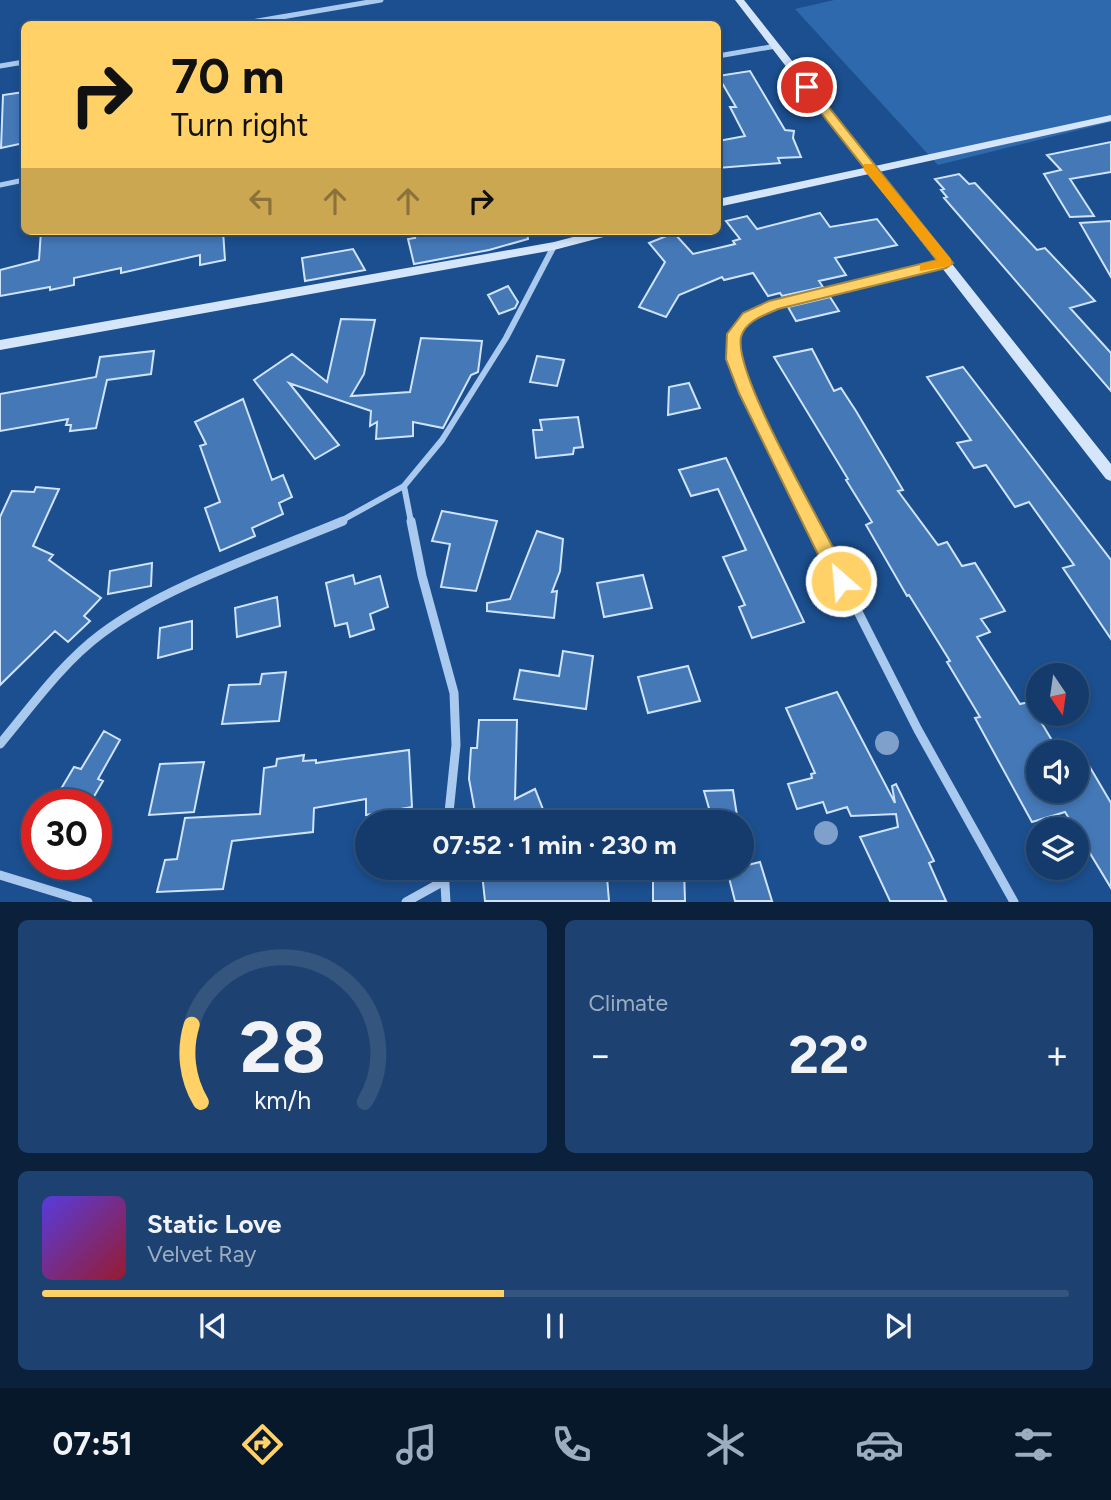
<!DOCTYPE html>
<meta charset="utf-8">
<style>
:root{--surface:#143b6b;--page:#1d4271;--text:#f1f3f6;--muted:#9dadc1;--line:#33557e;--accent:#ffd166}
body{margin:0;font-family:Figtree,sans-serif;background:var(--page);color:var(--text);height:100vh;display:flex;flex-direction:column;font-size:26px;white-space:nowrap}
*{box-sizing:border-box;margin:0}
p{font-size:23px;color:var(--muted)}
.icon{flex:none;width:38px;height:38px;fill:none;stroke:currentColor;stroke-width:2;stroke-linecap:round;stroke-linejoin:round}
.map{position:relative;height:902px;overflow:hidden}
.sheet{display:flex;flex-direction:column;gap:18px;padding:18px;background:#0b203b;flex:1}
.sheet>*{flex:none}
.banner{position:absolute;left:21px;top:21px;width:700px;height:214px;border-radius:10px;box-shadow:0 4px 10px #0003,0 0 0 2px var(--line);background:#ffd166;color:#111;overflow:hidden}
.needle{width:46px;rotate:167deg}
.tools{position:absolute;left:1026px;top:663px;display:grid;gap:14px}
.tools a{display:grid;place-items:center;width:63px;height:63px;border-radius:50%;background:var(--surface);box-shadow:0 4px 10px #0003,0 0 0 2px var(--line);font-size:35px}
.speed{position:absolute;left:21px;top:789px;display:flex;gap:14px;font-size:35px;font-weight:700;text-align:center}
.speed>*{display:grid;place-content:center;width:91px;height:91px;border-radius:50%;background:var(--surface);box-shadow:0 4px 10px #0003,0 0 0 2px var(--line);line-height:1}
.speed .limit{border:10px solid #d22;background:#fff;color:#111}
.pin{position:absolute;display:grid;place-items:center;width:60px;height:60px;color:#fff;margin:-30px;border:4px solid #fff;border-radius:50%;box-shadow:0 2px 7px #0007}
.me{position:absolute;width:77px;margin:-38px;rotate:333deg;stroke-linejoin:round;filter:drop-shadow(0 0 5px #0008)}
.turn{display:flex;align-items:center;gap:24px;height:147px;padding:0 35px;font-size:32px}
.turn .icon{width:91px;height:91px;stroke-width:2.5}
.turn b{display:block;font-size:49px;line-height:60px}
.lanes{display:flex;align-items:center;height:66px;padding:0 35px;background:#0003;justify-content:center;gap:35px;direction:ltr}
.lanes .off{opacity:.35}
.big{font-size:52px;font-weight:700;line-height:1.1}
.sheet .card{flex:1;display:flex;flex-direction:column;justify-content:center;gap:10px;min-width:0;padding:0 24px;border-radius:10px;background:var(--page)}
.sheet .dial{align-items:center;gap:0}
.dial svg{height:182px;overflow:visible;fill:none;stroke:var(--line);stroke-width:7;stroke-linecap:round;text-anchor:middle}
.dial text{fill:var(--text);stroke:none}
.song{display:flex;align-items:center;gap:21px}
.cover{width:84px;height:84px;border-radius:10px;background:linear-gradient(135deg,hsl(250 70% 55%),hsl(350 70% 35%))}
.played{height:7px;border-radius:4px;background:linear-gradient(90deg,var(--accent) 45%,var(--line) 45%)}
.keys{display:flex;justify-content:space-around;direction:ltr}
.heat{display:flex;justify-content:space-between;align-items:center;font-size:38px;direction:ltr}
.sheet .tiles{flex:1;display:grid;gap:18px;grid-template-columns:1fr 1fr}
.card:last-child{grid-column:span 2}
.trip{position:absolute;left:355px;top:810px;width:399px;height:70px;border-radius:35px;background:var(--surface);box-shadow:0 4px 10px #0003,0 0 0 2px var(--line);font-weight:700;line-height:70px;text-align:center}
.tab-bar{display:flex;height:112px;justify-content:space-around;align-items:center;background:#08182b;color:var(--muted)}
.tab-bar .icon{width:49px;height:49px}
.tab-bar .active{color:var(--accent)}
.tab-bar b{font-size:32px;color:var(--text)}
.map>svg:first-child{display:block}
</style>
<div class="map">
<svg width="1111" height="902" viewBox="0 0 1111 902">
<rect width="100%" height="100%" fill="#1b4f8f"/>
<path fill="#2e69ad" d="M 834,0 L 1111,0 L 1111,122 L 938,165 L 795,9 Z"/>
<path fill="#4478b7" stroke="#cfe3fa" stroke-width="2" d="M 750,71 L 785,130 L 794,131 L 793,138 L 801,157 L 778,158 L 780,163 L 718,168 L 718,141 L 745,136 L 730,107 L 736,107 L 718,76 Z
M 24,92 L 24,143 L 1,148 L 3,95 Z
M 1111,142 L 1111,172 L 1070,179 L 1094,216 L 1070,217 L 1044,174 L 1061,170 L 1047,155 Z
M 959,174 L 969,184 L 975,183 L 1037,250 L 1045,248 L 1095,301 L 1070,308 L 1111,353 L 1111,391 L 944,198 L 947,197 L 941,190 L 944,189 L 935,179 Z
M 820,213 L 830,227 L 877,219 L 897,245 L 835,258 L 846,275 L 819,281 L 823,287 L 782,296 L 780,293 L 768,296 L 753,273 L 724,280 L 722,277 L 679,295 L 666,317 L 639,307 L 665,262 L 649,243 L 674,233 L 693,254 L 735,244 L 733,241 L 740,239 L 726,221 L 747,216 L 757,229 Z
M 1111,221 L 1111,277 L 1080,223 Z
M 41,231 L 164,231 L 164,235 L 187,231 L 223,231 L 225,260 L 200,265 L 200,255 L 121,273 L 121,268 L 74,278 L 74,285 L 50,290 L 50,287 L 0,296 L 0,270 L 39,260 Z
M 413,231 L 527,231 L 528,239 L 489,250 L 414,264 L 408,239 L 415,238 Z
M 353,249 L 365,270 L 305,281 L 302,258 Z
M 508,286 L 518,302 L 515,308 L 499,314 L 488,295 Z
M 830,297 L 839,311 L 796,321 L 788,307 Z
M 341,319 L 375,320 L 364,374 L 351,396 L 410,392 L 421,338 L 482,341 L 478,372 L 471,375 L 443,428 L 413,422 L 413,436 L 376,439 L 377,422 L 370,426 L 371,411 L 289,383 L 339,445 L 315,459 L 254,380 L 292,354 L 327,382 Z
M 812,349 L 834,391 L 841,388 L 856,411 L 903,490 L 898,491 L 938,545 L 947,542 L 962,566 L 975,563 L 1005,611 L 981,619 L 990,632 L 977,637 L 1020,704 L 1029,702 L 1059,752 L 1038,752 L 1038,791 L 1076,791 L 1076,753 L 1081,752 L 1111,803 L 1111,888 L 1065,812 L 1032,822 L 975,718 L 980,717 L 947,662 L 950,661 L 909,595 L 907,596 L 866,525 L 872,522 L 846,480 L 848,479 L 774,357 Z
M 154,351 L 151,374 L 107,380 L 96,428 L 70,431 L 71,425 L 66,425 L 68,419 L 0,431 L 0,394 L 96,377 L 100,357 Z
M 537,356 L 564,360 L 557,386 L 530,382 Z
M 963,367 L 1111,560 L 1111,639 L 1063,568 L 1074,565 L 1029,502 L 1015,507 L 986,465 L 974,468 L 957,443 L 971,440 L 927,377 Z
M 689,383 L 700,408 L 668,415 L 669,387 Z
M 243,399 L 272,480 L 283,475 L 292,497 L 279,503 L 283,514 L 252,528 L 255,536 L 220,551 L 205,508 L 220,502 L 200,446 L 206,444 L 195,422 Z
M 578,417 L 583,447 L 574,448 L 573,454 L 536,458 L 533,430 L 542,430 L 540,420 Z
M 726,458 L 804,622 L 752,638 L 739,607 L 745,605 L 723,557 L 746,550 L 718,489 L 691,496 L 679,470 Z
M 36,487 L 59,489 L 33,546 L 53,555 L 49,560 L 101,598 L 84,616 L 90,621 L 68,642 L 55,631 L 0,685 L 0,517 L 12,491 L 34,492 Z
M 442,511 L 497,521 L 476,591 L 441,587 L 450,544 L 432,541 Z
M 537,531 L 563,539 L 560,571 L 552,592 L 557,591 L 554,618 L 487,611 L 487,603 L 510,599 Z
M 152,563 L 151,586 L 108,594 L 110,571 Z
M 353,575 L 355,584 L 380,576 L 388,607 L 370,614 L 374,629 L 350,637 L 347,623 L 335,626 L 326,583 Z
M 643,575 L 652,608 L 604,617 L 597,583 Z
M 277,597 L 280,626 L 237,637 L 235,608 Z
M 192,621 L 192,649 L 158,658 L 160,628 Z
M 563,651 L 593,656 L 586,709 L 514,699 L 520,670 L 559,676 Z
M 688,666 L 700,701 L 648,713 L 638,677 Z
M 286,672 L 279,721 L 222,724 L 229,685 L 260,684 L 262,674 Z
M 837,692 L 895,803 L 892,786 L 896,784 L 934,861 L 929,863 L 946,901 L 890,901 L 860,837 L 898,827 L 896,814 L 851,816 L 847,807 L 827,813 L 823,802 L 797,809 L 788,784 L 812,778 L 811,774 L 815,773 L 786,708 Z
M 479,720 L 517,720 L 515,799 L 535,789 L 548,822 L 465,822 L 476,817 L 469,779 L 471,748 L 477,748 Z
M 104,731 L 120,740 L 98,779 L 103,781 L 89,805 L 67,805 L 55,799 L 74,767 L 81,769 Z
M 409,750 L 412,807 L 366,815 L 366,799 L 314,808 L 313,832 L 232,841 L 223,889 L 157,892 L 165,860 L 177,859 L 185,818 L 260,814 L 264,768 L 276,766 L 277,759 L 304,755 L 303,761 L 316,760 L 316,763 Z
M 204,762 L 194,812 L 149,815 L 160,764 Z
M 733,790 L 738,822 L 713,822 L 704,791 Z
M 760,862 L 772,901 L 735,901 L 727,870 Z
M 509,868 L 594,868 L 595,878 L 607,877 L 609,901 L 485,901 L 482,873 Z
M 653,868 L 684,868 L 685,901 L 653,901 Z"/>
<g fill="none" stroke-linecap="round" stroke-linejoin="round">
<path stroke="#a9c9ee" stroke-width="5" d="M 240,24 L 381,0
M 718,56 L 776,46
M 0,66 L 24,62
M 0,185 L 24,180"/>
<path stroke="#a9c9ee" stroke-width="6" d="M 404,486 L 411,522
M 339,522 L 404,486 L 442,440 L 506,338 L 554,246
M 813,522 C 793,484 726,374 734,336 C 738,318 759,311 774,304 L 946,263"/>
<path stroke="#a9c9ee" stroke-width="9" d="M 411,521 L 422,576 L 454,693 L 456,745 L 448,822
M 812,521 L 918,730 L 1014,902
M 0,744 C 31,707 62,663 101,634 C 166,585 267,553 343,521
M 444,868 L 446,902
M 0,875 L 88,902
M 406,902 L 442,882"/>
<path fill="#d6e6fa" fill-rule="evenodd" d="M 735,0 L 744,0 L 875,166 L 1111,115 L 1111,121 L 879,172 L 1111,464 L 1111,481 L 1106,479 L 869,174 L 718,207 L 718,199 L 864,168 Z
M 596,231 L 617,231 L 615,234 L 554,250 L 0,350 L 0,340 L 554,242 Z"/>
</g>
<g fill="#7ea0ca">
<circle cx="887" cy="743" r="12"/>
<circle cx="826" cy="833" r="12"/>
</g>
<path fill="#ffd166" stroke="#a68842" stroke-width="2" d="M 807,84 L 811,85 L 953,263 L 946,268 L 778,309 C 765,315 745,321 741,337 C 733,377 829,534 850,581 L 847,587 L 841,589 L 834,587 L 739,393 L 726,359 L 727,334 L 743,313 L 769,301 L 937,260 L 803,90 L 802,87 Z"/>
<path fill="#f59e0b" d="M 864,164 L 873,164 L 951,259 L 951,266 L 920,271 L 920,264 L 937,260 L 864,170 Z"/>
</svg>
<div class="tools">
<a><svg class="needle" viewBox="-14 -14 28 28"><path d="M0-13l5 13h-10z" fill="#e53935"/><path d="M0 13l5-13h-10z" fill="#9dadc1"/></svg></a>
<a><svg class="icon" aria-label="sound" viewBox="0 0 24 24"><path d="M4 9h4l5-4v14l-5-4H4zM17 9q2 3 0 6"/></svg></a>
<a><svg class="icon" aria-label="layers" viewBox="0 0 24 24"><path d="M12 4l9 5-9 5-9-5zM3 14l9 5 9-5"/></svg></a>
</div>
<div class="speed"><div class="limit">30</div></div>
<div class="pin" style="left:807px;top:87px;background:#d93025"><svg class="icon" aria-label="arrive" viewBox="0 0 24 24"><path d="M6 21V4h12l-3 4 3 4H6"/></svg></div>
<svg class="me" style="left:841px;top:581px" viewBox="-20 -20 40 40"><circle r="17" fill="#ffd166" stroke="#fff" stroke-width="3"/><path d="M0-11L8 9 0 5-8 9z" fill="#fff"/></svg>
<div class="trip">07:52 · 1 min · 230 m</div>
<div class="banner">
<div class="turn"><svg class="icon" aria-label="right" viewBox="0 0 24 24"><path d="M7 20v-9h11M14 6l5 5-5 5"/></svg><div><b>70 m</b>Turn right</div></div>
<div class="lanes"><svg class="icon off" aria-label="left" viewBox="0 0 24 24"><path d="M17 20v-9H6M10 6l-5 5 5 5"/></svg><svg class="icon off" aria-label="ahead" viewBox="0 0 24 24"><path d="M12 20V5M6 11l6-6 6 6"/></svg><svg class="icon off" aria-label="ahead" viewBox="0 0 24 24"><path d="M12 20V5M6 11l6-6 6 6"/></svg><svg class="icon" aria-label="right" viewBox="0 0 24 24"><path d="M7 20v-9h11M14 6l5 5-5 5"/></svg></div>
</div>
</div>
<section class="sheet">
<div class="tiles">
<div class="card dial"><svg viewBox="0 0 100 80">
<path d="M14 69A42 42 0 1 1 86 69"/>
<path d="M14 69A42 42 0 0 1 10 35" stroke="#ffd166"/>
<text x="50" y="56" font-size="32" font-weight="700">28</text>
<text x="50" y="72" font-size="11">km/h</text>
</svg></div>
<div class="card"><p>Climate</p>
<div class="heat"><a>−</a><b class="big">22°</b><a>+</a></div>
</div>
<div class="card">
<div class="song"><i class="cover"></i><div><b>Static Love</b><p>Velvet Ray</p></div></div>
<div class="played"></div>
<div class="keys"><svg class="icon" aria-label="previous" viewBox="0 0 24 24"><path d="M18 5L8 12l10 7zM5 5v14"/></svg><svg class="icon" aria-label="pause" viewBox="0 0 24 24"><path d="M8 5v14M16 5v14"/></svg><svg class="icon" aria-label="next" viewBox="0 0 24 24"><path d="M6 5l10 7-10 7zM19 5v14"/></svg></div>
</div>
</div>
</section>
<nav class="tab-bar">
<b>07:51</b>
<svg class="icon active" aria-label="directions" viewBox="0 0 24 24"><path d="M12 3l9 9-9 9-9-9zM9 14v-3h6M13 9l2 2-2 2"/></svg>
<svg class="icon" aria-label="music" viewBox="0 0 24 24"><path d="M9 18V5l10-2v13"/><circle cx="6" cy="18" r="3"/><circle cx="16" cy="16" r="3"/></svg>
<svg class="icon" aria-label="phone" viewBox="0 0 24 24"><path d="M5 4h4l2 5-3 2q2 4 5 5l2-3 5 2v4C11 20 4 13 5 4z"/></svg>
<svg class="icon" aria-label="climate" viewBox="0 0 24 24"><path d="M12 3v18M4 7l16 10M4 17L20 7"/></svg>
<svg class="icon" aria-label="car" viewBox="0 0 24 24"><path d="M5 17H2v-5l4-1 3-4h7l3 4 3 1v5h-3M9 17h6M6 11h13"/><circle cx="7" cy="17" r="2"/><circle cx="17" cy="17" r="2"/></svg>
<svg class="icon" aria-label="filters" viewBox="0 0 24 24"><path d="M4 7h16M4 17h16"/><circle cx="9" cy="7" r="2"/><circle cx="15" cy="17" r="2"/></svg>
</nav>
